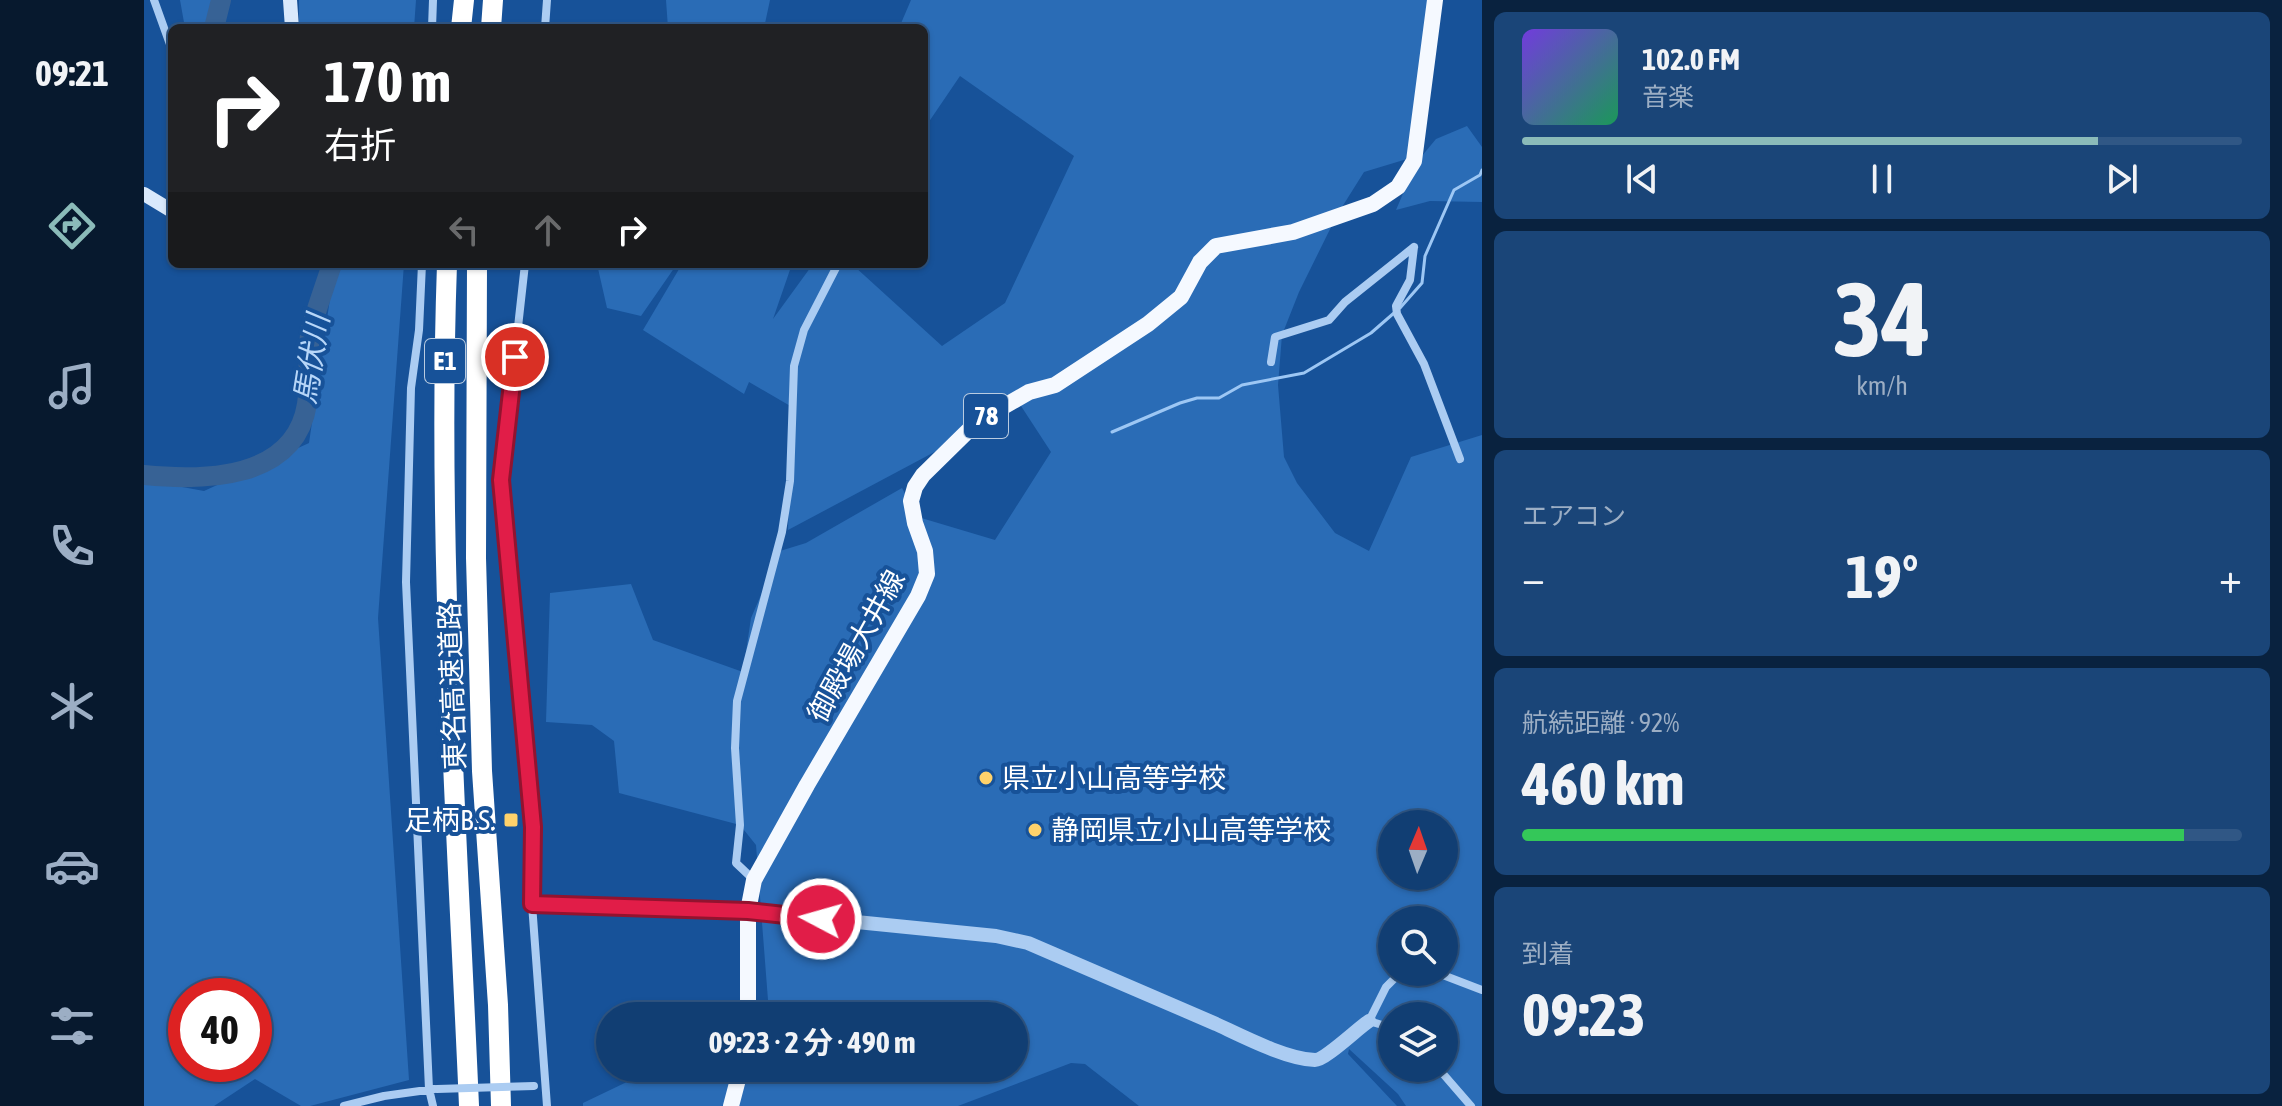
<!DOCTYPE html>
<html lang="ja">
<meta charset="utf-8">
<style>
:root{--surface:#113e73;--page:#1a4578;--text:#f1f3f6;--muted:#9caec4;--line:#305785;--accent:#8bbbb9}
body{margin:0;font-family:"Asap Condensed","Noto Sans JP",sans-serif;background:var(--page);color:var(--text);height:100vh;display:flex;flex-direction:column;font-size:30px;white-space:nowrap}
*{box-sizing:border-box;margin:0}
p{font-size:26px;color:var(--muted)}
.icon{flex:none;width:44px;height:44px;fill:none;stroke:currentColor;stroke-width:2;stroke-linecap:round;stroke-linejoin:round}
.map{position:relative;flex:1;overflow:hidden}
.side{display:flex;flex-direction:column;gap:12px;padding:12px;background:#09223f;width:800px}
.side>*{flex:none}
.guide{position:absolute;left:24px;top:24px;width:760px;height:244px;border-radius:12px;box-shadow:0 2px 6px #0004,0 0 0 2px var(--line);background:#202124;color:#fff;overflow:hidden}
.needle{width:52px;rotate:2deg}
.controls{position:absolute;left:1234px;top:810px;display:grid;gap:16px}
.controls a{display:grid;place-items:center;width:80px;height:80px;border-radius:50%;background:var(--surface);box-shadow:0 2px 6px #0004,0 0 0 2px var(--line);font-size:40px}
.speed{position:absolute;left:24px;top:978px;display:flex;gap:16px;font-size:40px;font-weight:700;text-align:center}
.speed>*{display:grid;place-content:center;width:104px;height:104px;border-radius:50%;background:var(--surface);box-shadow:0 2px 6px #0004,0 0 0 2px var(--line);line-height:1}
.speed .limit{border:12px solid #d22;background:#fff;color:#111}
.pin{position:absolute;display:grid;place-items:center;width:68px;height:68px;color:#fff;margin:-34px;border:4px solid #fff;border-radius:50%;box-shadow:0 2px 8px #0007}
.me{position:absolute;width:88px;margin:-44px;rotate:276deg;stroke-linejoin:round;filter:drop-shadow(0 0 6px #0008)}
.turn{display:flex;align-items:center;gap:28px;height:168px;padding:0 24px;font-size:36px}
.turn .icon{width:104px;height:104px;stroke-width:2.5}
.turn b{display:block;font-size:56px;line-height:68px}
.lanes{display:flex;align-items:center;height:76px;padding:0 24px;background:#0003;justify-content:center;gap:40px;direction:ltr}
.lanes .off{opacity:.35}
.big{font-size:60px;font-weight:700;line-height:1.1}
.side .tile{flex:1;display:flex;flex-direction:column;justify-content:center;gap:12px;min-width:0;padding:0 28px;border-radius:12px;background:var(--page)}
.side .dial{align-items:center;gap:0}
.dial b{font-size:104px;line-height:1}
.song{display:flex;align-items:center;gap:24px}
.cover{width:96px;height:96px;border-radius:12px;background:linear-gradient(135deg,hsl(260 70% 55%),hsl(150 70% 35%))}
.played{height:8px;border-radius:4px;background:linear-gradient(90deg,var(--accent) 80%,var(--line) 80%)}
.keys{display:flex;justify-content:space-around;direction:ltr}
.heat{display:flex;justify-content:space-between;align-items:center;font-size:44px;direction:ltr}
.charge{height:12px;border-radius:6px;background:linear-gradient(90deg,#34c759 92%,var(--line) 0)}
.trip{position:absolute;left:452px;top:1002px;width:432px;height:80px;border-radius:40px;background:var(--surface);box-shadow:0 2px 6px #0004,0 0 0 2px var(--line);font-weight:700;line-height:80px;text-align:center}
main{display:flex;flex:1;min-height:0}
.tab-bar{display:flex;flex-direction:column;width:144px;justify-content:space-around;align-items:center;background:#07192e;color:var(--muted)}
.tab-bar .icon{width:56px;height:56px}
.tab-bar .on{color:var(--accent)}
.tab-bar b{font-size:36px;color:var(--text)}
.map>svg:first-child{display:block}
</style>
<main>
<nav class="tab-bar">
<b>09:21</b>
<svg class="icon on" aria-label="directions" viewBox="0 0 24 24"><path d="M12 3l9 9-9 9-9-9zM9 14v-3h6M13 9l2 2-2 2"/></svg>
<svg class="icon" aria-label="music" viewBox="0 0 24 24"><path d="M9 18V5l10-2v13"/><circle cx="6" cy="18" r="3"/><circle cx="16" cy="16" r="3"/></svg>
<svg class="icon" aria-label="phone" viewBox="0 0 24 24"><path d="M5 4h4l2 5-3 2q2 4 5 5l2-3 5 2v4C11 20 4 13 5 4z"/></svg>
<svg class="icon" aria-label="climate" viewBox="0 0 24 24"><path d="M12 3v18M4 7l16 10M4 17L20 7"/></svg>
<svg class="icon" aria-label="car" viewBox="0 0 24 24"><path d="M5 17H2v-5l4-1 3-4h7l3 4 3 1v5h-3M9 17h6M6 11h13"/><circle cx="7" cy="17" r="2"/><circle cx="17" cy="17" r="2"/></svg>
<svg class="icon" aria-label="filters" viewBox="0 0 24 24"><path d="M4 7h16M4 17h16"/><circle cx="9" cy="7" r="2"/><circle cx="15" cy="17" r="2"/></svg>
</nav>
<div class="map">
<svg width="1338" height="1106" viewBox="0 0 1338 1106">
<rect width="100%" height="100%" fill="#175299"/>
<path fill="#2a6cb6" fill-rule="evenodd" d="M 36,0 L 68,0 L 62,28 L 41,28 Z
M 155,0 L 272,0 L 270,28 L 155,28 Z
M 522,0 L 626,0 L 620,28 L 524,28 Z
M 767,0 L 1284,0 L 1263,159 L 1220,172 L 1193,215 L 1155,292 L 1138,335 L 1134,385 L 1140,457 L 1153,483 L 1191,533 L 1225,551 L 1267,457 L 1338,435 L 1338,1106 L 1262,1106 L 1254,1094 L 1205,1049 L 1204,1054 L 1253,1106 L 995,1106 L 941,1064 L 927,1063 L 814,1106 L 439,1106 L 439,1103 L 512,1068 L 870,1068 L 870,1016 L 621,1016 L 625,1013 L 612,845 L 596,825 L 475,793 L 470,741 L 448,725 L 402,722 L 406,593 L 487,584 L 509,640 L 599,672 L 607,618 L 636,551 L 662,543 L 758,488 L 774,517 L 851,540 L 907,452 L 877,406 L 644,530 L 648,407 L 605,382 L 600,394 L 499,330 L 538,264 L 648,264 L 629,319 L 669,264 L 710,266 L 798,346 L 861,303 L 930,156 L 816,76 L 780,129 L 780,28 L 755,28 ZM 1248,824 L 1300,824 L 1300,876 L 1248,876 ZM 1248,920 L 1300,920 L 1300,972 L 1248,972 ZM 1248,1016 L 1300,1016 L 1300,1068 L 1248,1068 Z
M 1323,126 L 1338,147 L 1338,202 L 1286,201 L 1252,210 L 1272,163 L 1292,139 Z
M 191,264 L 260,264 L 234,618 L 265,1080 L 166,1106 L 157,1106 L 111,1079 L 70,1106 L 0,1106 L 0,480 L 60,491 L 165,443 ZM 42,996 L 110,996 L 110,1064 L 42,1064 Z
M 453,264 L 533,264 L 497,316 L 463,308 Z"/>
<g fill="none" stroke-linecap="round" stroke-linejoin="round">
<path stroke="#9dc7f4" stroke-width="3" d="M 1256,308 L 1278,283 L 1281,256 L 1310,190 L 1336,175 L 1338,170
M 968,432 L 1036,403 L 1053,398 L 1075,398 L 1098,385 L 1160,373 L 1227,333 L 1250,313"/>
<path stroke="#376295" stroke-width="20" d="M 70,28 L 77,0
M 0,475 C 60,481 151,480 163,404 C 167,379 162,353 167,329 C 173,307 181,286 188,264"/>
<path stroke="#abccf2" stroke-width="8" d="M 10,0 L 28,50
M 288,28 L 289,0
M 401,28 L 403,0
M 1270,247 L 1266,280 L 1252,306 L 1253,314 L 1280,364 L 1316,459
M 278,264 L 275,330 L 267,388 L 262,582 L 285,1089 L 289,1106
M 381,264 L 357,480 L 389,827 L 388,904 L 403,1106
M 1127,362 L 1131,337 L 1185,320 L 1201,302 L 1270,247
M 610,880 L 592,863 L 596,825 L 591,748 L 593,701 L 638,532 L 646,481 L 650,366 L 660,330 L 694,264
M 1291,972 L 1338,990
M 1248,1028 L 1225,1021 L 1242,987 L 1257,972
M 1294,1068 L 1327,1106
M 200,1106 L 240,1096 L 290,1089"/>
<path stroke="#abccf2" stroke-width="14" d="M 388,904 L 604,911 L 852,936 L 884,943 C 947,970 1009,997 1072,1024 C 1098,1036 1142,1059 1171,1060 C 1181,1060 1213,1029 1225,1021"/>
<path stroke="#d9e9fc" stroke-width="14" d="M 146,0 L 148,28
M 0,194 L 28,211"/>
<path stroke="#f5f9ff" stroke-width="16" d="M 604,1016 L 604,911 L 610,880 L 663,785 L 774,596 L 783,574 L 781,551 L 771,523 L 767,501 L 771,487 L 779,475 L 833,422 L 885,392 L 911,385 L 1004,324 L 1037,297 L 1056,262 L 1072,246 L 1149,232 L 1229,204 L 1254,187 L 1270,161 L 1291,0
M 587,1106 L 597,1068"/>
<path stroke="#fff" stroke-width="20" d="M 317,28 L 320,0
M 347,28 L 349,0
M 303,264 C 293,545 313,826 325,1106
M 333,264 L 332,558 L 338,771 L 354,1005 L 357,1106"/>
<path stroke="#abccf2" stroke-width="8" d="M 293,1089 L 390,1086"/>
</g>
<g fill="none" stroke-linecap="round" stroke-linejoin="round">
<defs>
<path id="route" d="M 371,357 L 357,480 L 389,827 L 388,904 L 604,911 L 677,919"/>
</defs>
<use href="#route" stroke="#92132f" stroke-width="20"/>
<use href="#route" stroke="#e11d48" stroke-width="14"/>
</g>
<g fill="#ffd26b" stroke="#175299" stroke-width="3">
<circle cx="842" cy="778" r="8"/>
<rect x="359" y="812" width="16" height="16" rx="4"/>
<circle cx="891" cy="830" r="8"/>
</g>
<g text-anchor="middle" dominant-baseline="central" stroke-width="8" stroke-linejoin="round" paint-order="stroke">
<g fill="#175299" stroke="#b9cbe0" stroke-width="2">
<rect x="281" y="339" width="40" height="44" rx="6"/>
<rect x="820" y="394" width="44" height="44" rx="6"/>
</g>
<g font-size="26" font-weight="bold" fill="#fff">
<text x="301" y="361">E1</text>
<text x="842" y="416">78</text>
</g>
<g font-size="28" fill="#fff" stroke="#175299">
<text transform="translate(712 646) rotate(-61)">御殿場大井線</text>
<text transform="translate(308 686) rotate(-92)">東名高速道路</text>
</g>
<g font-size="28" fill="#fff" stroke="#175299" text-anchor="start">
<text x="858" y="778">県立小山高等学校</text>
<text x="351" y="820" text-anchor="end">足柄B.S.</text>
<text x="907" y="830">静岡県立小山高等学校</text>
</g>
<g font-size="30" font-style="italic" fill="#b7d6f8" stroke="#175299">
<text transform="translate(167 359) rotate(-81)">馬伏川</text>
</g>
</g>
</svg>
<div class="controls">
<a><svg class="needle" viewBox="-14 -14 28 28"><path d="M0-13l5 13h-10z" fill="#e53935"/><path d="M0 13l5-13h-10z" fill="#9caec4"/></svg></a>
<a><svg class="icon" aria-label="search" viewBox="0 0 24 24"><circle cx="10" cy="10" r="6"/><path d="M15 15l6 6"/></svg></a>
<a><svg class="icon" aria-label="layers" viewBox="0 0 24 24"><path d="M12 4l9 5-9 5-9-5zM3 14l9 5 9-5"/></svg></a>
</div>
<div class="speed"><div class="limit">40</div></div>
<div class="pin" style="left:371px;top:357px;background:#d93025"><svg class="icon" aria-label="arrive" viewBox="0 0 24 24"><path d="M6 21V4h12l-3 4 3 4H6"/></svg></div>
<svg class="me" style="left:677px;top:919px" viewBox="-20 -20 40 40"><circle r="17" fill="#e11d48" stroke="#fff" stroke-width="3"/><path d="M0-11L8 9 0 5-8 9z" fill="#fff"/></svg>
<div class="trip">09:23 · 2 分 · 490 m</div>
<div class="guide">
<div class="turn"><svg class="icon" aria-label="right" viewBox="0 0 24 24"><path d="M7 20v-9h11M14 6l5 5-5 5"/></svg><div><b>170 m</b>右折</div></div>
<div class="lanes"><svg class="icon off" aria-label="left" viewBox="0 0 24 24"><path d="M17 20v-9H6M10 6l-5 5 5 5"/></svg><svg class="icon off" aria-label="ahead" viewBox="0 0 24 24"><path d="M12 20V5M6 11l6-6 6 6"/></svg><svg class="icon" aria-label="right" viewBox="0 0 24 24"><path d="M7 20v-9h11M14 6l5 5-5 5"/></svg></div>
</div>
</div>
<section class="side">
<div class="tile">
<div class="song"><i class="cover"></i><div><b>102.0 FM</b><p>音楽</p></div></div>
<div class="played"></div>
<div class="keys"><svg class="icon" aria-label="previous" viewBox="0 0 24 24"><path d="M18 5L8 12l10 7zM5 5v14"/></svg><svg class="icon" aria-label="pause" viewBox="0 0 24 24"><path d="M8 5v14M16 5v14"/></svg><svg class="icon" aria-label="next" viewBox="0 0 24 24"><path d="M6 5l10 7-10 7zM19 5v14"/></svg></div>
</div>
<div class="tile dial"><b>34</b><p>km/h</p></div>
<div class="tile"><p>エアコン</p>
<div class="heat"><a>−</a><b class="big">19°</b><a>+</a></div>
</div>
<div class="tile"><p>航続距離 · 92%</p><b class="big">460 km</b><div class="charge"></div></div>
<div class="tile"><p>到着</p><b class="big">09:23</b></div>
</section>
</main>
